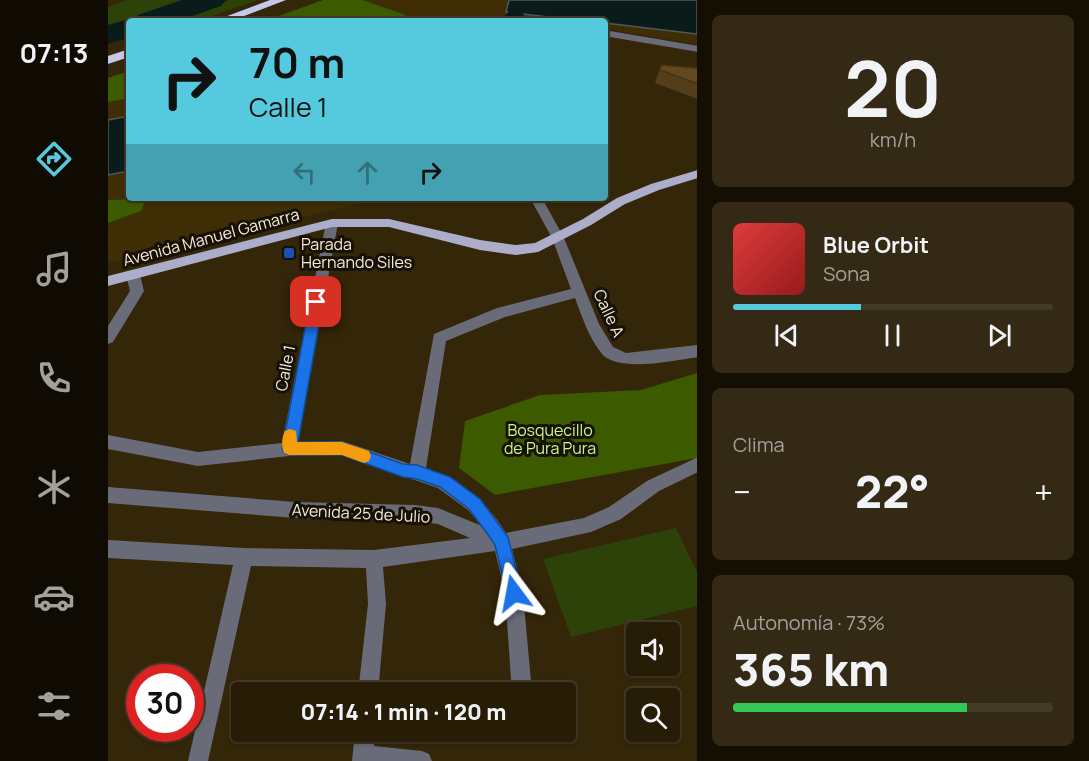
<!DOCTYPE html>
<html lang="es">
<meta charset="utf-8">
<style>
:root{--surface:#271c06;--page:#332914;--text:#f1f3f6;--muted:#a4a19b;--line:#433a28;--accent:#55cadf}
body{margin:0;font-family:Manrope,sans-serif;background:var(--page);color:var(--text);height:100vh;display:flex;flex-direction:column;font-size:22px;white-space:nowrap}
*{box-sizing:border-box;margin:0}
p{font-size:20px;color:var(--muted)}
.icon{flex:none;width:33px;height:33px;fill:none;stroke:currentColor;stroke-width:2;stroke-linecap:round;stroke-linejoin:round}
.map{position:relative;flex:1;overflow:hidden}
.drawer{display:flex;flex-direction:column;gap:15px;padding:15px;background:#150f03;width:392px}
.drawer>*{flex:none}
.hud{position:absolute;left:18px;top:18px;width:482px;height:183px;border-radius:6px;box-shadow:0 2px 4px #0004,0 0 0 2px var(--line);background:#55cadf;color:#111;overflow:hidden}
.controls{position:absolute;left:518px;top:622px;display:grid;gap:12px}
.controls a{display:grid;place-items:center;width:54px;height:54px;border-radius:6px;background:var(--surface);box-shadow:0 2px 4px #0004,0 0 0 2px var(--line);font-size:30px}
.speed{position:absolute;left:18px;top:664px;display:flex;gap:12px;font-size:30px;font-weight:700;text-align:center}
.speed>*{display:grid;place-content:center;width:78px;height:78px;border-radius:50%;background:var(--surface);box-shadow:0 2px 4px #0004,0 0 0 2px var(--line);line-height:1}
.speed .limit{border:9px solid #d22;background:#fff;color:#111}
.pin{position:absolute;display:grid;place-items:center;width:51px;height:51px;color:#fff;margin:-26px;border-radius:12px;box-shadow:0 3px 9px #0006}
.me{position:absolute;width:66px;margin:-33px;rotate:347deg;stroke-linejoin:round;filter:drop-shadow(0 0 4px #0008)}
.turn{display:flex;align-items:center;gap:21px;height:126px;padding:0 24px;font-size:27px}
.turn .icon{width:78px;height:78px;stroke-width:2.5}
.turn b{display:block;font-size:42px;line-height:51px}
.lanes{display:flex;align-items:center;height:57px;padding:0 24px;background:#0003;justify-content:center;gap:30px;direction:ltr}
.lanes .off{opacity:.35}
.big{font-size:45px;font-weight:800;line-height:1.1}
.drawer .card{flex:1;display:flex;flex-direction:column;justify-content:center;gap:9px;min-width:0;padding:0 21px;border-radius:9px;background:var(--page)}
.drawer .dial{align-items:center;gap:0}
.dial b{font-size:78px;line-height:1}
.song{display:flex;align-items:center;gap:18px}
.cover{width:72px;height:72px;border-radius:9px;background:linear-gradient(135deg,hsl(0 70% 55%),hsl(0 70% 35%))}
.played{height:6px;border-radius:3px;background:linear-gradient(90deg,var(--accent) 40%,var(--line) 40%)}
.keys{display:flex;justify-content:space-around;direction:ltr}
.heat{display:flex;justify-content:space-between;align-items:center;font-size:33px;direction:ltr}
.charge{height:9px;border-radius:4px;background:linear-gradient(90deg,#34c759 73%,var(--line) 0)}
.trip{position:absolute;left:123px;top:682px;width:345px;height:60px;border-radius:6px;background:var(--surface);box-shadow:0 2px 4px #0004,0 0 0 2px var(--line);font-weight:800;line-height:60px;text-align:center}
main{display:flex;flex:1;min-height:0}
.dock{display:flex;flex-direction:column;width:108px;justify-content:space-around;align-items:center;background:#100b02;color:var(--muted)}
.dock .icon{width:42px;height:42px}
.dock .on{color:var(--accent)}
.dock b{font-size:27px;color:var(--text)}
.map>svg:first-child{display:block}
</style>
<main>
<nav class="dock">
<b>07:13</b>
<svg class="icon on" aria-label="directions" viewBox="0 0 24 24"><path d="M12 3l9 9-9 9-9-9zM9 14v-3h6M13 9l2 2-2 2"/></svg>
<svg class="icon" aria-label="music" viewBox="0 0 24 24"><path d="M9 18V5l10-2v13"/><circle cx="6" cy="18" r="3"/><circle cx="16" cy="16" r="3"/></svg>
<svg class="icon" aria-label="phone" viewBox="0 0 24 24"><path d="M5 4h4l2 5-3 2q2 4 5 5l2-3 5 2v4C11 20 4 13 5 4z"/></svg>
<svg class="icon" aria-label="climate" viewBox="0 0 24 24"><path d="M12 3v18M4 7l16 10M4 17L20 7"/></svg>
<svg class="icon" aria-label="car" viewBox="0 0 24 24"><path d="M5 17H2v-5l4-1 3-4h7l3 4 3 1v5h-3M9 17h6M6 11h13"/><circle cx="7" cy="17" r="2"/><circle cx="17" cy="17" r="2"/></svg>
<svg class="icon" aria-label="filters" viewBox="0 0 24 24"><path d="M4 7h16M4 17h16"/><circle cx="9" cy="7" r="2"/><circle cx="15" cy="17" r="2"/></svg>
</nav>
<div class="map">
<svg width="590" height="761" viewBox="0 0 590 761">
<rect width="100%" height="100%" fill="#342608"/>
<path fill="#3e2d05" d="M 215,0 L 589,0 L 589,44 L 497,29 L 496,21 L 157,21 Z
M 21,71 L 21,198 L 275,198 L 0,263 L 0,78 Z"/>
<path fill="#2d4209" d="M 19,0 L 89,0 L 0,29 L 0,7 Z
M 122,0 L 150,0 L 89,21 L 59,21 Z
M 568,528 L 589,572 L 589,606 L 463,637 L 435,559 Z"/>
<path fill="#3c5a00" d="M 215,0 L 254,0 L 298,15 L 286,21 L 157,21 Z
M 21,71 L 21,98 L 0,102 L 0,78 Z
M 38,199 L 33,211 L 0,223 L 0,200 Z
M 589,373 L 589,458 L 387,495 L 351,468 L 357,421 L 432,395 L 533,390 Z"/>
<path fill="#0a1b1c" stroke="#505955" stroke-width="1.5" d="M 401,0 L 589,0 L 589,34 L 497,23 L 496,21 L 475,21 L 398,12 Z
M 21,116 L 21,171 L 0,175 L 0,120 Z"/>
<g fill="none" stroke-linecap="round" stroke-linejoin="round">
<path fill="#0a1b1c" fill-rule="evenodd" d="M 408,9 L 416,14 L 411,21 L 393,21 L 402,10 Z"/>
<path fill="#0a1b1c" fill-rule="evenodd" d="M 74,0 L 118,0 L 113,6 L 70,21 L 21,21 L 21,38 L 0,44 L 0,25 L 21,19 L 26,20 L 30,15 Z"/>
<path fill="#6a6b79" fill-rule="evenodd" d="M 496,30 L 590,46 L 590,52 L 496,36 Z
M 422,198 L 434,198 L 456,238 L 491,324 L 505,347 L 518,353 L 590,345 L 590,357 C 566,360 511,373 494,354 C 481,338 474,317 467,298 L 397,317 L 338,341 L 318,468 C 353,481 378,501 398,533 L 476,518 L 501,507 L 539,481 L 590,457 L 590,472 L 551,491 L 513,519 L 483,532 L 404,549 L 415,593 L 424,693 L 404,693 L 397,593 L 387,551 L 275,567 L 278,604 L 270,693 L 250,693 L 260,604 L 258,568 L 143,566 L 100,761 L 80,761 L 125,565 L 0,558 L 0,540 L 136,548 L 266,550 L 362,538 L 330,524 L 307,521 L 187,518 L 0,503 L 0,487 L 187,502 L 307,505 L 330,508 L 374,526 L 360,510 L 330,488 L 234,455 L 181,456 L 90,466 L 0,449 L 0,435 L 90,452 L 174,443 L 218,223 L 224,219 L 230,223 L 190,442 L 234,441 L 302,464 L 326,334 L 389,308 L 463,289 L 444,238 Z
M 25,270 L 32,275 L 36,291 L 5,342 L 0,344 L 0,326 L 22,291 L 18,275 Z
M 247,732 L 267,732 L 266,746 L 314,751 L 321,754 L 324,761 L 244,761 Z"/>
<path fill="#acadca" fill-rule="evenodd" d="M 590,170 L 590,178 L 551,190 L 517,204 L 483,225 L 430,252 L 408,255 L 372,250 L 281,227 L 224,227 L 0,286 L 0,276 L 224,219 L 281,219 L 372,240 L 408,245 L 427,243 L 475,219 L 509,198 L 543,184 Z"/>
<path fill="#c6c8eb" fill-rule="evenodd" d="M 162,0 L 178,0 L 123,21 L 106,21 Z
M 21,49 L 21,57 L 0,64 L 0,56 Z"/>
</g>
<path fill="#543e1a" d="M 553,65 L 590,68 L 590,99 L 547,83 Z"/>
<path fill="#62481e" stroke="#453215" stroke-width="1.5" d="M 553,65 L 590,68 L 590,84 L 552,70 Z"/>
<path fill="#1a73e8" stroke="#114b97" stroke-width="1.5" d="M 208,297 L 215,302 L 190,442 L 234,442 L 295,464 L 309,465 L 342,477 L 372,499 L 400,537 L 414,593 L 412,599 L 406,601 L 400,599 L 387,545 L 381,536 L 361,509 L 332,487 L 309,479 L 295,477 L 234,455 L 181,455 L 176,453 L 174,449 L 202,302 Z"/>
<path fill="#f59e0b" d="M 182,429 L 188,431 L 189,442 L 234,442 L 261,451 L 263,456 L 261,461 L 256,463 L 234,455 L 181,455 L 176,453 C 173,446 174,437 177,431 Z"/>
<rect fill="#1a4fb4" stroke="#161005" stroke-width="2" x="175" y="247" width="12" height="12" rx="3"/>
<g text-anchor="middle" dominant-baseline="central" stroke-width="6" stroke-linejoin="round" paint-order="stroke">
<g font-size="16" fill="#f4ebda" stroke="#161005">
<text transform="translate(103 237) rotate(-15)">Avenida Manuel Gamarra</text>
<text transform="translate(501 313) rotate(65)">Calle A</text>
<text transform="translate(177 368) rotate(-79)">Calle 1</text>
<text transform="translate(253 513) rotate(3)">Avenida 25 de Julio</text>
</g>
<g font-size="16" fill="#f4ebda" stroke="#161005" text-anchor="start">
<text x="193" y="244">Parada<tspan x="193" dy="18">Hernando Siles</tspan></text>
</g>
<g font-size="16" fill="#c6f68c" stroke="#161005">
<text x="442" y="430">Bosquecillo<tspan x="442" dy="18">de Pura Pura</tspan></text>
</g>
</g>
</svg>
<div class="controls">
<a><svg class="icon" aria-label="sound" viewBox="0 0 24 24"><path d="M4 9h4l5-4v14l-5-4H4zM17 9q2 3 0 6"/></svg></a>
<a><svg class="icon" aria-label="search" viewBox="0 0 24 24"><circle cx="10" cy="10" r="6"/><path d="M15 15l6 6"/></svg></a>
</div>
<div class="speed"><div class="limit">30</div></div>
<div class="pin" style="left:208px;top:302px;background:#d93025"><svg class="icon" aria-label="arrive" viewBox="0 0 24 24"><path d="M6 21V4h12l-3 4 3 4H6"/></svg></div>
<svg class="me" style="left:406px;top:593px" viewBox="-20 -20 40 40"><path d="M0-17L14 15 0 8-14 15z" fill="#1a73e8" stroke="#fff" stroke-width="4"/></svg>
<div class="trip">07:14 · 1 min · 120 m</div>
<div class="hud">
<div class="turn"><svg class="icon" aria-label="right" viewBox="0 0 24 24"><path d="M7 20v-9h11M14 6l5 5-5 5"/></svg><div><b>70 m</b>Calle 1</div></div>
<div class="lanes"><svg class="icon off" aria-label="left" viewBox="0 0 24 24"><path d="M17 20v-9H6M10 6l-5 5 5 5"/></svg><svg class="icon off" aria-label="ahead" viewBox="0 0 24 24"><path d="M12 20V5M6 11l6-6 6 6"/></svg><svg class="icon" aria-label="right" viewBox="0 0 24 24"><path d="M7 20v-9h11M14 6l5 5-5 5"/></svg></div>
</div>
</div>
<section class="drawer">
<div class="card dial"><b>20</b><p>km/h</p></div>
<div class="card">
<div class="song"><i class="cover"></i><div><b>Blue Orbit</b><p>Sona</p></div></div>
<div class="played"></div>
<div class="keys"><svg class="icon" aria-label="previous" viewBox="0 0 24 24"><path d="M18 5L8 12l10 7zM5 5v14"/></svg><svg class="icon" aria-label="pause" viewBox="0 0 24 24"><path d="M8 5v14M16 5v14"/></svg><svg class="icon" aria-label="next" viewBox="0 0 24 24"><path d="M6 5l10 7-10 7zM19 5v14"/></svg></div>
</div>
<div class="card"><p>Clima</p>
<div class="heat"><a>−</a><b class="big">22°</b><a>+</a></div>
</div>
<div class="card"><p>Autonomía · 73%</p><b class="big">365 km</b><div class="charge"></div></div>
</section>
</main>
